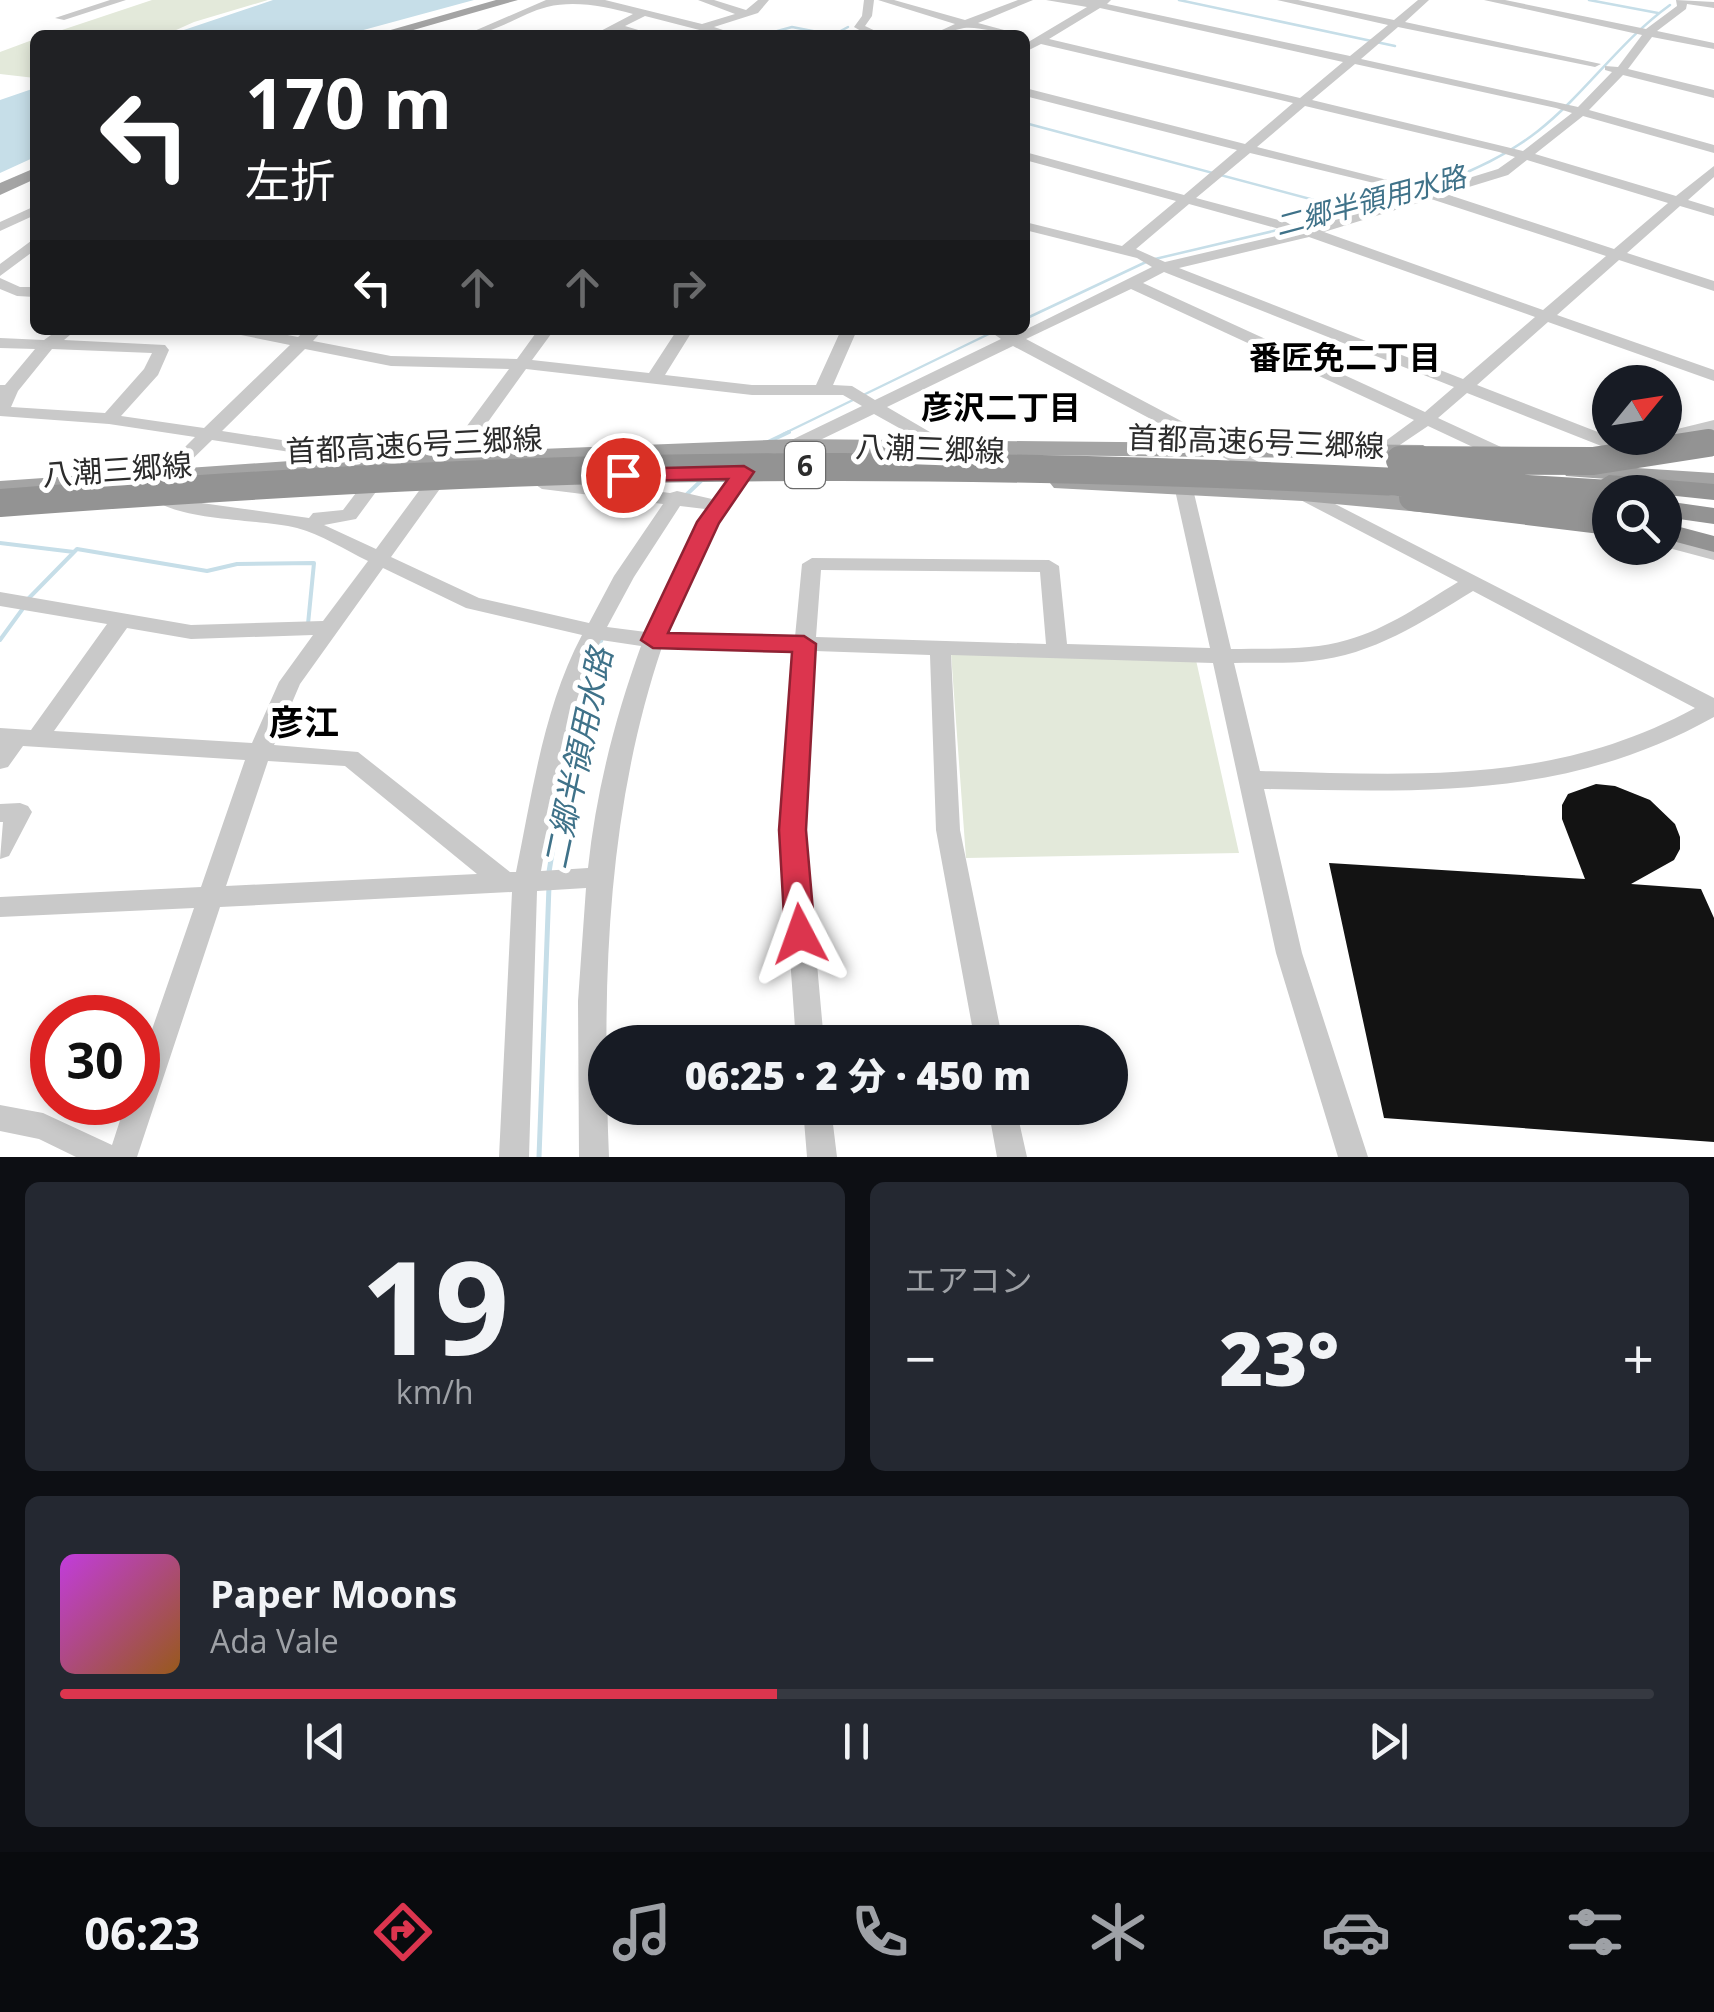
<!DOCTYPE html>
<html lang="ja">
<meta charset="utf-8">
<style>
:root{--surface:#171b24;--page:#242831;--text:#f1f3f6;--muted:#9ea1a6;--line:#363941;--accent:#dc354e}
body{margin:0;font-family:"Open Sans","Noto Sans JP",sans-serif;background:var(--page);color:var(--text);height:100vh;display:flex;flex-direction:column;font-size:38px;white-space:nowrap}
*{box-sizing:border-box;margin:0}
p{font-size:32px;color:var(--muted)}
.icon{flex:none;width:55px;height:55px;fill:none;stroke:currentColor;stroke-width:2;stroke-linecap:round;stroke-linejoin:round}
.map{position:relative;height:1157px;overflow:hidden}
.side{display:flex;flex-direction:column;gap:25px;padding:25px;background:#0d0f14;flex:1}
.side>*{flex:none}
.banner{position:absolute;left:30px;top:30px;width:1000px;height:305px;border-radius:15px;box-shadow:0 5px 15px #0003;background:#202124;color:#fff;overflow:hidden}
.needle{width:65px;rotate:60deg}
.fabs{position:absolute;left:1592px;top:365px;display:grid;gap:20px}
.fabs a{display:grid;place-items:center;width:90px;height:90px;border-radius:50%;background:var(--surface);box-shadow:0 5px 15px #0003;font-size:50px}
.speed{position:absolute;left:30px;top:995px;display:flex;gap:20px;font-size:50px;font-weight:700;text-align:center}
.speed>*{display:grid;place-content:center;width:130px;height:130px;border-radius:50%;background:var(--surface);box-shadow:0 5px 15px #0003;line-height:1}
.speed .limit{border:15px solid #d22;background:#fff;color:#111}
.pin{position:absolute;display:grid;place-items:center;width:85px;height:85px;color:#fff;margin:-42px;border:5px solid #fff;border-radius:50%;box-shadow:0 2px 10px #0007}
.me{position:absolute;width:110px;margin:-55px;rotate:356deg;stroke-linejoin:round;filter:drop-shadow(0 0 8px #0008)}
.turn{display:flex;align-items:center;gap:35px;height:210px;padding:0 50px;font-size:45px}
.turn .icon{width:130px;height:130px;stroke-width:2.5}
.turn b{display:block;font-size:70px;line-height:85px}
.lanes{display:flex;align-items:center;height:95px;padding:0 50px;background:#0003;justify-content:center;gap:50px;direction:ltr}
.lanes .off{opacity:.35}
.big{font-size:75px;font-weight:800;line-height:1.1}
.side .tile{flex:1;display:flex;flex-direction:column;justify-content:center;gap:15px;min-width:0;padding:0 35px;border-radius:15px;background:var(--page)}
.side .dial{align-items:center;gap:0}
.dial b{font-size:130px;line-height:1}
.song{display:flex;align-items:center;gap:30px}
.cover{width:120px;height:120px;border-radius:15px;background:linear-gradient(135deg,hsl(290 70% 55%),hsl(30 70% 35%))}
.played{height:10px;border-radius:5px;background:linear-gradient(90deg,var(--accent) 45%,var(--line) 45%)}
.keys{display:flex;justify-content:space-around;direction:ltr}
.heat{display:flex;justify-content:space-between;align-items:center;font-size:55px;direction:ltr}
.side .tiles{flex:1;display:grid;gap:25px;grid-template-columns:1fr 1fr}
.tile:last-child{grid-column:span 2}
.trip{position:absolute;left:588px;top:1025px;width:540px;height:100px;border-radius:50px;background:var(--surface);box-shadow:0 5px 15px #0003;font-weight:800;line-height:100px;text-align:center}
.tab-bar{display:flex;height:160px;justify-content:space-around;align-items:center;background:#090b0e;color:var(--muted)}
.tab-bar .icon{width:70px;height:70px}
.tab-bar .selected{color:var(--accent)}
.tab-bar b{font-size:45px;color:var(--text)}
.map>svg:first-child{display:block}
</style>
<div class="map">
<svg width="1714" height="1157" viewBox="0 0 1714 1157">
<rect width="100%" height="100%" fill="#fff"/>
<path fill="#e3e9da" d="M 152,0 L 268,0 L 194,22 L 165,35 L 47,35 Z
M 35,39 L 35,78 L 0,74 L 0,52 Z
M 951,653 L 1196,660 L 1239,853 L 966,858 Z"/>
<path fill="#c6dee8" d="M 273,0 L 474,0 L 345,35 L 169,35 Z
M 35,88 L 35,157 L 0,173 L 0,100 Z"/>
<g fill="none" stroke-linecap="round" stroke-linejoin="round">
<path stroke="#c6dee8" stroke-width="2.5" d="M 1179,0 L 1395,46
M 1589,0 L 1658,13
M 835,34 L 848,27
M 763,35 L 792,27 L 833,35
M 941,35 L 954,30
M 1025,123 L 1344,208
M 1291,226 C 1375,201 1468,186 1538,131 C 1586,93 1620,41 1670,5
M 1155,259 L 1282,229
M 1025,319 L 1146,262
M 783,434 L 997,330"/>
<path stroke="#c6dee8" stroke-width="4" d="M 768,442 L 789,432
M 685,496 L 703,479
M 0,543 L 74,552
M 28,599 L 77,549 L 207,571 L 237,564 L 314,563 L 308,624
M 0,640 L 24,607
M 568,750 L 602,638"/>
<path stroke="#c6dee8" stroke-width="5" d="M 549,872 L 569,748
M 539,1157 L 549,886"/>
</g>
<path fill="#131313" d="M 1596,784 L 1615,786 L 1650,800 L 1675,824 L 1680,837 L 1680,849 L 1674,860 L 1631,884 L 1701,889 L 1714,918 L 1714,1142 L 1384,1118 L 1329,863 L 1585,879 L 1562,819 L 1562,805 L 1568,794 Z"/>
<g fill="none" stroke-linecap="round" stroke-linejoin="round">
<path fill="#c9c9c9" fill-rule="evenodd" d="M 110,0 L 126,0 L 64,20 L 55,18 Z
M 546,0 L 605,0 L 702,24 L 735,14 L 698,0 L 714,0 L 746,10 L 758,0 L 769,0 L 758,13 L 714,27 L 738,35 L 719,35 L 645,16 L 625,26 L 655,35 L 616,31 L 608,35 L 593,35 L 633,14 C 606,7 576,0 547,7 C 519,14 495,35 465,35 Z
M 864,0 L 874,0 L 872,16 L 865,26 L 884,35 L 868,35 L 854,27 L 862,16 Z
M 878,0 L 894,0 L 965,20 L 1018,0 L 1033,0 L 978,23 L 1023,35 C 1005,35 979,26 964,28 C 952,30 944,35 931,35 L 955,24 Z
M 1046,0 L 1111,0 L 1107,4 L 1350,56 L 1388,25 L 1277,0 L 1298,0 L 1394,20 L 1418,0 L 1429,0 L 1405,22 L 1601,64 L 1595,67 L 1398,27 L 1361,59 L 1578,107 L 1612,72 L 1605,70 L 1605,66 L 1618,67 L 1642,35 L 1484,0 L 1505,0 L 1646,29 L 1677,6 L 1676,0 L 1714,2 L 1714,8 L 1687,4 L 1686,9 L 1657,31 L 1714,43 L 1714,49 L 1652,37 L 1628,69 L 1714,90 L 1714,98 L 1623,75 L 1589,110 L 1714,145 L 1714,153 L 1583,116 L 1535,154 L 1676,196 L 1714,166 L 1714,177 L 1688,200 L 1714,208 L 1714,216 L 1680,206 L 1627,253 L 1714,281 L 1714,291 L 1619,260 L 1557,315 L 1714,370 L 1714,381 L 1548,322 L 1477,385 L 1626,443 L 1629,447 L 1626,451 L 1614,451 L 1467,393 L 1438,418 L 1501,447 L 1516,448 L 1519,452 L 1516,456 L 1492,456 L 1428,426 L 1382,457 L 1376,456 L 1373,452 L 1376,448 L 1414,420 L 1131,289 L 1026,339 L 1274,470 L 1277,474 L 1274,478 L 1262,478 L 1013,346 L 887,407 L 959,449 L 962,453 L 959,457 L 953,458 L 874,414 L 789,455 L 777,455 L 774,451 L 777,447 L 862,406 L 843,395 L 752,395 L 526,369 L 391,557 L 479,598 L 589,623 L 614,576 L 663,504 L 542,489 L 533,483 L 536,475 L 670,493 L 677,491 L 712,499 L 736,470 L 753,462 L 762,467 L 739,487 L 724,509 L 667,633 L 795,637 L 802,564 L 812,558 L 1049,560 L 1059,566 L 1067,644 L 1210,648 L 1175,490 L 1163,476 L 1172,471 L 1178,472 L 1193,489 L 1231,649 C 1269,648 1310,651 1347,640 C 1387,629 1422,604 1458,582 L 1291,495 L 1289,491 L 1298,485 L 1714,698 L 1714,717 C 1567,799 1426,792 1264,789 L 1302,953 L 1368,1157 L 1338,1157 L 1276,953 L 1213,663 L 951,655 L 960,830 L 1003,1042 L 975,1042 L 936,830 L 930,655 L 815,651 L 806,753 L 805,830 L 824,1042 L 796,1042 L 781,830 L 784,753 L 794,651 L 662,647 C 606,813 602,986 609,1157 L 579,1157 L 578,1001 L 586,888 L 537,891 L 529,1157 L 499,1157 L 512,892 L 220,907 L 137,1157 L 76,1157 L 39,1139 L 0,1131 L 0,1105 L 43,1113 L 112,1145 L 126,1102 L 138,1102 L 138,1070 L 194,908 L 0,917 L 0,897 L 201,887 L 245,760 L 23,746 L 8,767 L 0,769 L 0,728 L 31,730 L 107,624 L 0,606 L 0,592 L 191,625 L 323,621 L 368,561 C 345,550 321,534 297,528 C 261,519 176,521 153,498 L 155,494 L 162,492 L 180,500 L 309,518 L 313,513 L 343,510 L 365,481 L 379,481 L 381,485 L 356,519 L 324,525 L 376,549 L 509,369 L 391,366 L 305,349 L 222,431 L 354,451 L 372,463 L 365,480 L 353,480 L 350,476 L 353,465 L 343,460 L 212,440 L 173,478 L 167,479 L 158,474 L 195,437 L 109,424 L 0,416 L 0,385 L 5,385 L 35,349 L 0,348 L 0,338 L 44,340 L 58,330 L 76,330 L 64,340 L 165,345 L 169,350 L 158,375 L 121,416 L 204,428 L 290,345 L 231,333 L 229,330 L 261,330 L 298,337 L 306,330 L 323,330 L 313,341 L 391,356 L 517,359 L 538,330 L 554,330 L 532,360 L 649,373 L 677,330 L 693,330 L 665,375 L 752,385 L 816,385 L 841,330 L 857,330 L 833,385 L 852,386 L 875,400 L 1001,339 L 988,330 L 1014,333 L 1025,330 L 1152,267 L 1137,258 L 1025,230 L 1025,222 L 1122,246 L 1176,201 L 1025,160 L 1025,152 L 1184,195 L 1237,150 L 1025,96 L 1025,88 L 1245,144 L 1293,103 L 1041,44 L 1025,52 L 1025,44 L 1087,7 ZM 1100,8 L 1343,62 L 1300,98 L 1049,39 ZM 1355,64 L 1556,108 L 1572,113 L 1523,151 L 1312,100 ZM 1305,106 L 1499,152 L 1515,157 L 1498,169 L 1300,230 L 1286,222 L 1196,198 L 1250,153 L 1407,191 L 1407,185 L 1257,147 ZM 1527,160 L 1668,203 L 1614,249 L 1446,194 L 1508,175 ZM 1431,199 L 1606,256 L 1543,310 L 1324,232 ZM 1189,204 L 1276,228 L 1285,234 L 1165,262 L 1136,249 ZM 1309,237 L 1535,317 L 1463,379 L 1179,268 ZM 1164,272 L 1454,387 L 1425,412 L 1143,283 ZM 52,349 L 152,353 L 144,369 L 105,413 L 11,407 L 18,391 ZM 680,506 L 705,509 L 646,632 L 607,627 L 634,577 ZM 383,568 L 466,608 L 582,635 C 544,706 532,794 516,872 L 510,872 L 358,752 L 274,745 L 300,684 ZM 821,570 L 1040,572 L 1046,644 L 816,637 ZM 1473,591 L 1695,708 C 1554,785 1415,775 1260,771 L 1234,663 C 1260,662 1286,664 1312,661 C 1373,655 1422,622 1473,591 ZM 127,628 L 191,639 L 313,635 L 279,682 L 252,743 L 54,731 ZM 601,640 L 641,646 C 615,718 596,792 588,868 L 541,871 C 554,799 567,704 601,640 ZM 268,761 L 345,766 L 477,874 L 226,886 Z
M 35,206 L 35,215 L 0,231 L 0,222 Z
M 35,238 L 35,250 L 0,276 L 0,264 Z
M 0,278 L 20,287 L 35,287 L 35,297 L 17,296 L 0,289 Z
M 1714,420 L 1714,430 L 1663,443 L 1654,438 L 1665,438 L 1665,432 Z
M 1665,535 L 1714,548 L 1714,560 L 1665,547 Z
M 20,803 L 28,806 L 32,812 L 9,856 L 0,859 L 3,822 L 0,822 L 0,804 Z
M 803,1108 L 831,1108 L 837,1157 L 807,1157 Z
M 988,1108 L 1016,1108 L 1027,1157 L 997,1157 Z"/>
<path fill="#a4a4a4" fill-rule="evenodd" d="M 496,0 L 518,0 L 396,35 L 373,35 Z
M 35,168 L 35,179 L 0,195 L 0,183 Z
M 793,439 L 1423,445 L 1434,452 L 1423,459 L 793,453 L 363,470 L 0,495 L 0,481 L 363,456 Z
M 1574,464 L 1714,473 L 1714,487 L 1566,476 L 1563,471 L 1566,466 Z
M 1062,476 L 1303,487 L 1431,499 L 1443,506 L 1431,513 L 1303,501 L 1054,488 L 1050,483 L 1054,478 Z"/>
<path fill="#939393" fill-rule="evenodd" d="M 1609,475 L 1714,484 L 1714,500 L 1600,488 L 1596,483 Z
M 1665,501 L 1714,508 L 1714,524 L 1665,517 Z
M 1665,523 L 1714,536 L 1714,552 L 1665,539 Z"/>
<path stroke="#939393" stroke-width="28" d="M 1400,460 L 1593,461 L 1708,443
M 1413,497 L 1610,521
M 0,503 C 269,483 539,467 809,467 C 1076,466 1343,477 1610,494"/>
</g>
<path fill="#dc354e" stroke="#8f2233" stroke-width="2.5" d="M 744,466 L 754,472 L 719,523 L 668,633 L 804,636 L 816,644 L 806,830 L 815,934 L 810,943 L 800,947 L 790,943 L 785,934 L 779,830 L 792,652 L 653,648 L 641,640 L 697,522 L 728,479 L 623,481 L 613,475 L 623,469 Z"/>
<g text-anchor="middle" dominant-baseline="central" stroke-width="10" stroke-linejoin="round" paint-order="stroke">
<g font-size="28" font-style="italic" fill="#3f7289" stroke="#fff">
<text transform="translate(1370 200) rotate(-15)">二郷半領用水路</text>
</g>
<rect fill="#fff" stroke="#6b6b6b" stroke-width="2.5" x="785" y="442" width="40" height="46" rx="8"/>
<g font-size="28" font-weight="bold" fill="#2c2c2c">
<text x="805" y="465">6</text>
</g>
<g font-size="30" fill="#2c2c2c" stroke="#fff">
<text transform="translate(1256 441) rotate(2)">首都高速6号三郷線</text>
<text transform="translate(414 444) rotate(-3)">首都高速6号三郷線</text>
<text transform="translate(930 448) rotate(2)">八潮三郷線</text>
<text transform="translate(117 469) rotate(-4)">八潮三郷線</text>
</g>
<g font-size="32" font-weight="bold" fill="#000" stroke="#fff">
<text x="1345" y="356">番匠免二丁目</text>
<text x="1001" y="406">彦沢二丁目</text>
</g>
<g font-size="32" font-style="italic" fill="#3f7289" stroke="#fff">
<text transform="translate(577 758) rotate(-78)">二郷半領用水路</text>
</g>
<g font-size="35" font-weight="bold" fill="#000" stroke="#fff">
<text x="304" y="721">彦江</text>
</g>
</g>
</svg>
<div class="fabs">
<a><svg class="needle" viewBox="-14 -14 28 28"><path d="M0-13l5 13h-10z" fill="#e53935"/><path d="M0 13l5-13h-10z" fill="#9ea1a6"/></svg></a>
<a><svg class="icon" aria-label="search" viewBox="0 0 24 24"><circle cx="10" cy="10" r="6"/><path d="M15 15l6 6"/></svg></a>
</div>
<div class="speed"><div class="limit">30</div></div>
<div class="pin" style="left:623px;top:475px;background:#d93025"><svg class="icon" aria-label="arrive" viewBox="0 0 24 24"><path d="M6 21V4h12l-3 4 3 4H6"/></svg></div>
<svg class="me" style="left:800px;top:934px" viewBox="-20 -20 40 40"><path d="M0-17L14 15 0 8-14 15z" fill="#dc354e" stroke="#fff" stroke-width="4"/></svg>
<div class="trip">06:25 · 2 分 · 450 m</div>
<div class="banner">
<div class="turn"><svg class="icon" aria-label="left" viewBox="0 0 24 24"><path d="M17 20v-9H6M10 6l-5 5 5 5"/></svg><div><b>170 m</b>左折</div></div>
<div class="lanes"><svg class="icon" aria-label="left" viewBox="0 0 24 24"><path d="M17 20v-9H6M10 6l-5 5 5 5"/></svg><svg class="icon off" aria-label="ahead" viewBox="0 0 24 24"><path d="M12 20V5M6 11l6-6 6 6"/></svg><svg class="icon off" aria-label="ahead" viewBox="0 0 24 24"><path d="M12 20V5M6 11l6-6 6 6"/></svg><svg class="icon off" aria-label="right" viewBox="0 0 24 24"><path d="M7 20v-9h11M14 6l5 5-5 5"/></svg></div>
</div>
</div>
<section class="side">
<div class="tiles">
<div class="tile dial"><b>19</b><p>km/h</p></div>
<div class="tile"><p>エアコン</p>
<div class="heat"><a>−</a><b class="big">23°</b><a>+</a></div>
</div>
<div class="tile">
<div class="song"><i class="cover"></i><div><b>Paper Moons</b><p>Ada Vale</p></div></div>
<div class="played"></div>
<div class="keys"><svg class="icon" aria-label="previous" viewBox="0 0 24 24"><path d="M18 5L8 12l10 7zM5 5v14"/></svg><svg class="icon" aria-label="pause" viewBox="0 0 24 24"><path d="M8 5v14M16 5v14"/></svg><svg class="icon" aria-label="next" viewBox="0 0 24 24"><path d="M6 5l10 7-10 7zM19 5v14"/></svg></div>
</div>
</div>
</section>
<nav class="tab-bar">
<b>06:23</b>
<svg class="icon selected" aria-label="directions" viewBox="0 0 24 24"><path d="M12 3l9 9-9 9-9-9zM9 14v-3h6M13 9l2 2-2 2"/></svg>
<svg class="icon" aria-label="music" viewBox="0 0 24 24"><path d="M9 18V5l10-2v13"/><circle cx="6" cy="18" r="3"/><circle cx="16" cy="16" r="3"/></svg>
<svg class="icon" aria-label="phone" viewBox="0 0 24 24"><path d="M5 4h4l2 5-3 2q2 4 5 5l2-3 5 2v4C11 20 4 13 5 4z"/></svg>
<svg class="icon" aria-label="climate" viewBox="0 0 24 24"><path d="M12 3v18M4 7l16 10M4 17L20 7"/></svg>
<svg class="icon" aria-label="car" viewBox="0 0 24 24"><path d="M5 17H2v-5l4-1 3-4h7l3 4 3 1v5h-3M9 17h6M6 11h13"/><circle cx="7" cy="17" r="2"/><circle cx="17" cy="17" r="2"/></svg>
<svg class="icon" aria-label="filters" viewBox="0 0 24 24"><path d="M4 7h16M4 17h16"/><circle cx="9" cy="7" r="2"/><circle cx="15" cy="17" r="2"/></svg>
</nav>
